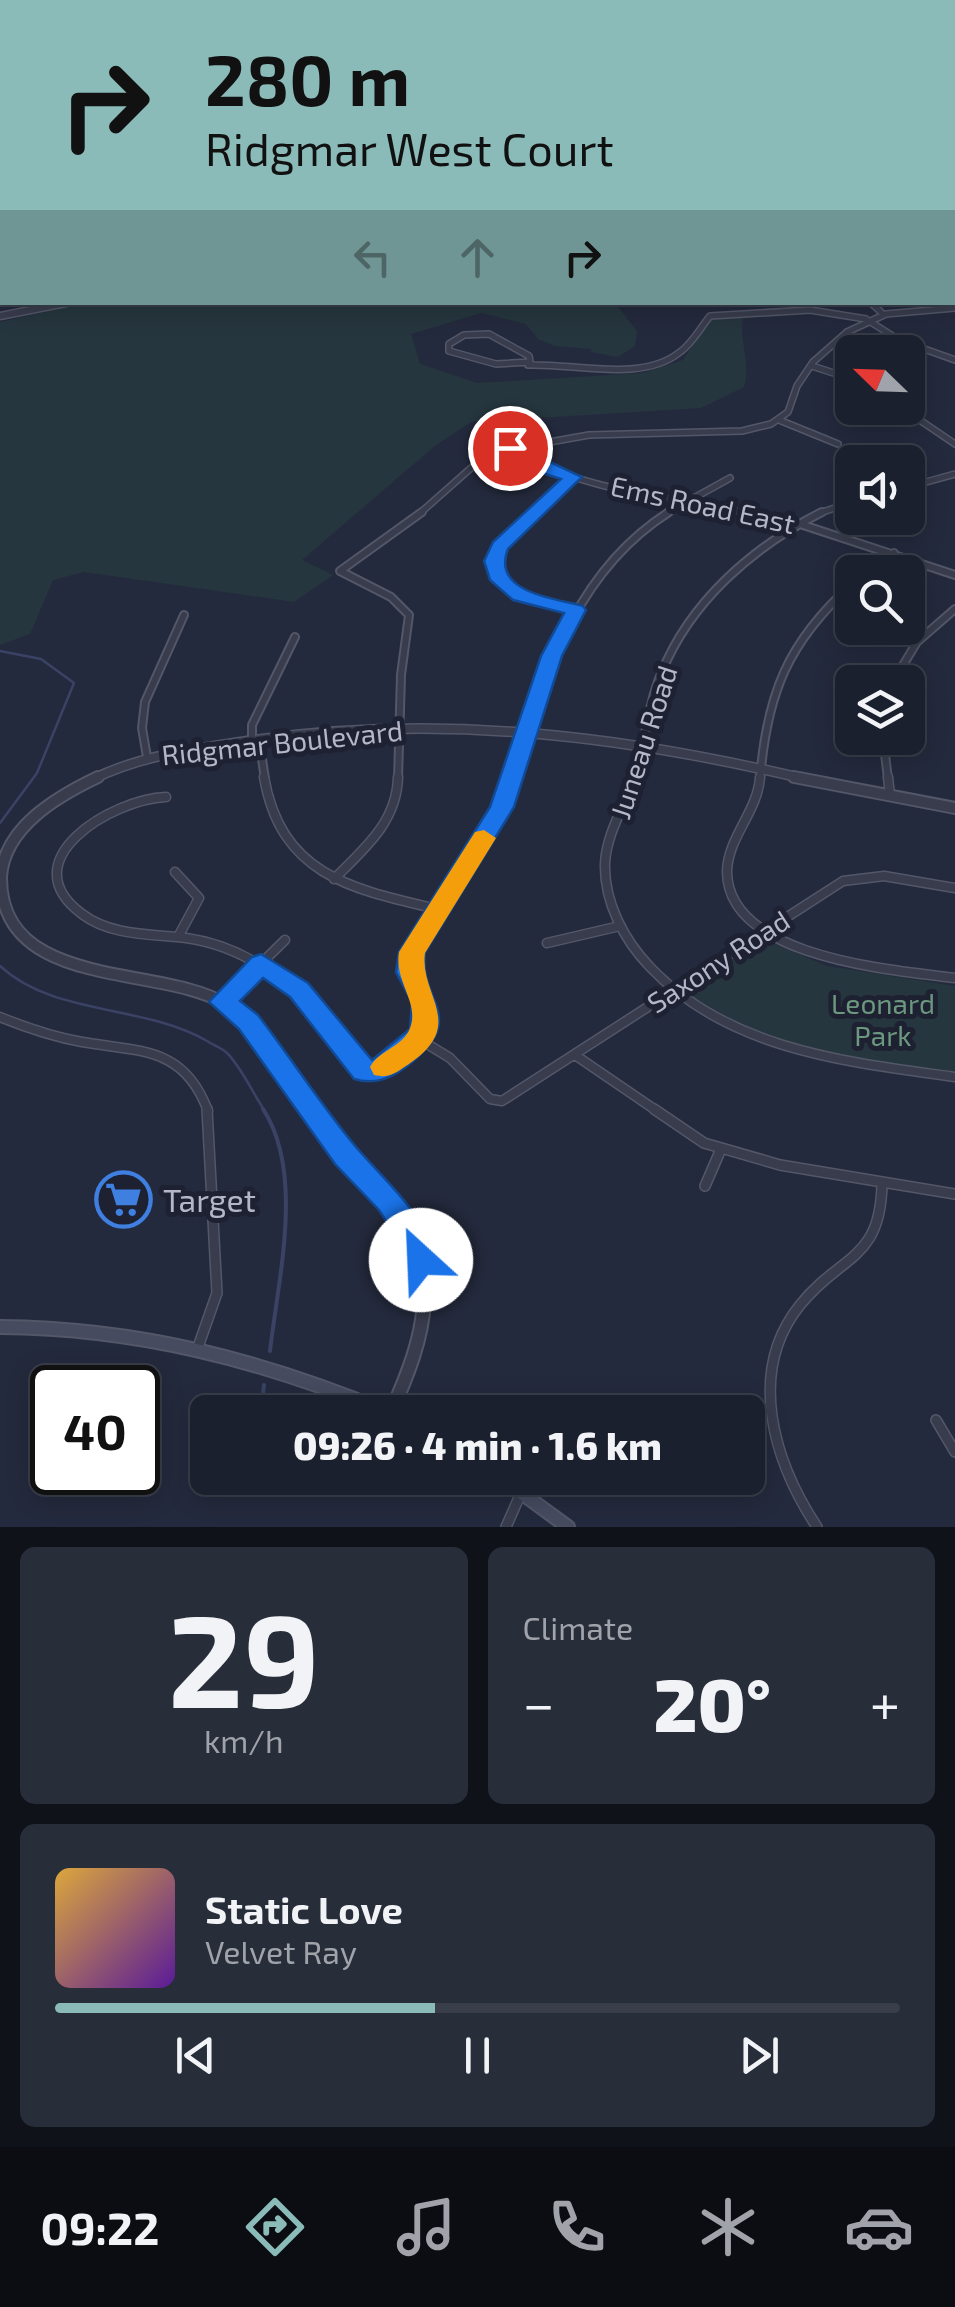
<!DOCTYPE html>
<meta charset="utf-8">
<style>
:root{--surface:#1b202e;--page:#282d3a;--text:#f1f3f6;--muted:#a0a3aa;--line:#393e4a;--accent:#8bbbb9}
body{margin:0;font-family:"Exo 2",sans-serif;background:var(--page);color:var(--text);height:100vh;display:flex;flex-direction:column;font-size:38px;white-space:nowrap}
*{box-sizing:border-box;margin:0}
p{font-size:32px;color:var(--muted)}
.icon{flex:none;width:55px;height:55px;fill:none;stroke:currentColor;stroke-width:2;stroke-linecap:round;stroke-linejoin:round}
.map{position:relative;height:1527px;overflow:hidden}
.drawer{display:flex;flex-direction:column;gap:20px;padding:20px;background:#0f1219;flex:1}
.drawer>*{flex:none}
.top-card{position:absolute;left:0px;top:0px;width:955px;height:305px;box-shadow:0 5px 25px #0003,0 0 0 2px var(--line);background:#8bbbb9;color:#111;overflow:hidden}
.needle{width:65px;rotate:293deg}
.buttons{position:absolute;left:835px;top:335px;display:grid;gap:20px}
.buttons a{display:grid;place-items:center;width:90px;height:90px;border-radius:15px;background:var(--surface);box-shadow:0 5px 25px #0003,0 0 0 2px var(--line);font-size:50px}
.speed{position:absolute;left:30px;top:1365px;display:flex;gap:20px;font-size:50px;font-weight:700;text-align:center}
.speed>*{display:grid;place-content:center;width:130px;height:130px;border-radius:50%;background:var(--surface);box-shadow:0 5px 25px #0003,0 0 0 2px var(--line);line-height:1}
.speed .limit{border:5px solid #111;border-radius:15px;background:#fff;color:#111}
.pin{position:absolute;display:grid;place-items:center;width:85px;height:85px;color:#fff;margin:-42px;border:5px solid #fff;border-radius:50%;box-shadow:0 2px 10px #0007}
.me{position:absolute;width:110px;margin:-55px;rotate:335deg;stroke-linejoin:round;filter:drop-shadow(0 0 8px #0008)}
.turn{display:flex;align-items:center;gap:35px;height:210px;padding:0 40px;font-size:45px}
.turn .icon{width:130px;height:130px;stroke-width:2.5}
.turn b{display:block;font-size:70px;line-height:85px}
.lanes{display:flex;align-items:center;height:95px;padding:0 40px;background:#0003;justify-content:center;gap:50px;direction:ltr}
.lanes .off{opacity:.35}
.big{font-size:75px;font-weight:800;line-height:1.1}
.drawer .tile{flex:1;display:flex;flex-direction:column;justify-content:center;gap:15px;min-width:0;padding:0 35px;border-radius:15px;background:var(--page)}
.drawer .dial{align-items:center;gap:0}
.dial b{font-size:130px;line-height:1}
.song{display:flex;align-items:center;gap:30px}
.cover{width:120px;height:120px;border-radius:15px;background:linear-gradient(135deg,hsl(40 70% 55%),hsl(270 70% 35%))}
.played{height:10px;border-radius:5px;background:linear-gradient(90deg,var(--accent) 45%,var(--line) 45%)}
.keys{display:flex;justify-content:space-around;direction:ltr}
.heat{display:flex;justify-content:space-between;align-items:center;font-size:55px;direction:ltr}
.drawer .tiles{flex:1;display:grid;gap:20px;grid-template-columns:1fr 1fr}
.tile:last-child{grid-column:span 2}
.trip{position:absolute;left:190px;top:1395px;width:575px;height:100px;border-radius:15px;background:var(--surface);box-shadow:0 5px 25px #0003,0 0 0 2px var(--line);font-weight:800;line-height:100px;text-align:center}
.menu{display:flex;height:160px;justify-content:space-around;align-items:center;background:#0b0d12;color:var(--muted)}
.menu .icon{width:70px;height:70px}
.menu .active{color:var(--accent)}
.menu b{font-size:45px;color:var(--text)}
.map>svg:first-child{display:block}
</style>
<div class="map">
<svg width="955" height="1527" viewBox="0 0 955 1527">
<rect width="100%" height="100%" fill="#242a3d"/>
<path fill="#26363e" d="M 91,302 L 614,302 L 637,331 L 635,346 L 618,357 L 591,352 L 592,349 L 555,346 L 538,339 L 526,324 L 481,313 L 411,334 L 420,364 L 477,383 L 643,373 L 683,360 L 710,319 L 743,317 C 739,341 751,364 744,387 L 701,408 L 471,422 L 436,445 L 302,560 L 333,575 L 294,602 L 84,572 L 53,580 L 30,634 L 0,645 L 0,322 Z
M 763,939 L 827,966 L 955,986 L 955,1074 C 853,1058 772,1051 684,991 Z"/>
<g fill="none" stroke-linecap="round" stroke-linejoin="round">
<path stroke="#3a4365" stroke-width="2.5" d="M 0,651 L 41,659 L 74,683 L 37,773 L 0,823
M 0,966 C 54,1016 143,1004 207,1041 C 213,1045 222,1048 227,1053 C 242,1068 253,1094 265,1111"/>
<path stroke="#3a4365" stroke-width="4" d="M 263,1109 C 305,1173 278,1279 270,1351
M 261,1412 L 264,1385"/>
<defs>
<path id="minor-far5" d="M 58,0 L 80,2
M 234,0 L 257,2
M 359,0 L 382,2
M 635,0 L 654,2
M 695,0 L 712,2
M 40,2 L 46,0
M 86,2 L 92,0
M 267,2 L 285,2
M 479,2 L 484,0
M 547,2 L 551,0
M 589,2 L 593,0"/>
<path id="minor-far4" d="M 13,302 L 18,302"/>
<path id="minor-far3" d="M 13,302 L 18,302
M 870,302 L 881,312
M 489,334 L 529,356 L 530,362 L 496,364 L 449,351 L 449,344 L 464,335 Z
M 528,365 C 574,363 642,383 680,352 C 692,344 701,327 710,316 L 810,310 L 866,319 L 899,340 L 955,360
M 812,366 L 852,379
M 902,408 L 955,444
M 779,420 L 838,444
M 511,448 C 576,491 676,498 753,514
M 908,487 L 955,474
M 419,514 L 488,453 L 589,435 L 742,431 L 771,424 L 788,412 L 797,386 L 813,362 L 847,332 L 886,314 L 955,308
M 531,514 L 572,478
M 665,514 L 730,478
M 817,514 L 852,502"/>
<path id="minor-far2" d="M 533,512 C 463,576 507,594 576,610
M 741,512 L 800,524 L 955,575
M 868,572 L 894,553
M 893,682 L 917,642 L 955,609
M 883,738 L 888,779
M 259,739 L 265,779
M 252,740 L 252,725 L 295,637
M 147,757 L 142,728 L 145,702 L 184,615
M 398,779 L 401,675 L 409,615 L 391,597 L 340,571 L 422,512
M 512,779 C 545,677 573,573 669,512
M 634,779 C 645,745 647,707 661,674 C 690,601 754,546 822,512
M 760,779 C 767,693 788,642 852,584"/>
<path id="minor-far1" d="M 264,777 C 281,875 351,889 437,909
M 635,777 C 625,805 606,834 605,864 C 604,902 624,940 650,967 C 729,1050 847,1062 955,1077
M 760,777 C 758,811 728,837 727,871 C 727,958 893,970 955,978
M 888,777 L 890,796
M 166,797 C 113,799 9,860 82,914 C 111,936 151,934 186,938 C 265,949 315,1006 359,1068 C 374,1072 384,1068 396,1059 C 450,1018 408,1003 412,952 L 492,828 L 513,777
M 175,872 L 199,898 L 178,937
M 334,879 C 364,849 397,822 398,777
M 547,943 L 620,926
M 222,1002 L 285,940
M 0,1017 C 27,1028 54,1037 82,1042 C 140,1052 184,1046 208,1111
M 419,1039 L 450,1058 L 490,1099 L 502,1101 L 843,881 L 884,876 L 955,888
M 575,1055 L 657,1111"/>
<path id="minor" d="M 654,1109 L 704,1143 L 780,1165 L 955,1194
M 705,1186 L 721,1149
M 198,1347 L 217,1293 L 207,1109
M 936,1420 L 955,1452
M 506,1527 L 521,1493
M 817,1527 C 774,1462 746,1372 800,1305 C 841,1254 881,1261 882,1183"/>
<path id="tertiary-far4" d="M 64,303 L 71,302"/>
<path id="tertiary-far3" d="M 0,316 L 71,302"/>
<path id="tertiary-far2" d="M 93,779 C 142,755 194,749 247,741 C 437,713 620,735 805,779"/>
<path id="tertiary-far1" d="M 98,777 C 58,796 4,827 1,877 C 0,992 165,964 227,1005 C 266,1030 289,1074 315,1111
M 794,777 L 955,808"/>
<path id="tertiary" d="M 313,1109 C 335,1141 363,1167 387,1197 C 445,1269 426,1335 391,1412"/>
<path id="secondary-far1" d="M 327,2 L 333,0"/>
<path id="secondary" d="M 0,1327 C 137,1328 261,1360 387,1412
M 501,1478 L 568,1527"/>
</defs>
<use href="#minor-far5" stroke="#535768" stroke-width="4"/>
<use href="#minor-far4" stroke="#535768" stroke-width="6"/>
<use href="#minor-far3" stroke="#535768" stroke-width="8"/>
<use href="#minor-far2" stroke="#535768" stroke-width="10"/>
<use href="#minor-far1" stroke="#535768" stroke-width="11"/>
<use href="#minor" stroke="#535768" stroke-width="12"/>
<use href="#tertiary-far4" stroke="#535768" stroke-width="8"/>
<use href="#tertiary-far3" stroke="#535768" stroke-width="9"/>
<use href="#tertiary-far2" stroke="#535768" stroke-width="11"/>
<use href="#tertiary-far1" stroke="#535768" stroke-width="14"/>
<use href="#tertiary" stroke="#535768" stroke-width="16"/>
<use href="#secondary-far1" stroke="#535768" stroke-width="5"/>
<use href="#secondary" stroke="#535768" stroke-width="16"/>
<use href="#minor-far5" stroke="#383c4d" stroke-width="2.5"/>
<use href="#minor-far4" stroke="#383c4d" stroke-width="4"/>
<use href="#minor-far3" stroke="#383c4d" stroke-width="5"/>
<use href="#minor-far2" stroke="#383c4d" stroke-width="6"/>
<use href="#minor-far1" stroke="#383c4d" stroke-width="8"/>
<use href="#minor" stroke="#383c4d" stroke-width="9"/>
<use href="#tertiary-far4" stroke="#383c4d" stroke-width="5"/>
<use href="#tertiary-far3" stroke="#383c4d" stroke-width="6"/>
<use href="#tertiary-far2" stroke="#383c4d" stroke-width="8"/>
<use href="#tertiary-far1" stroke="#383c4d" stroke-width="10"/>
<use href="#tertiary" stroke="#383c4d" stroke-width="12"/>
<use href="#secondary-far1" stroke="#464b60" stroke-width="4"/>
<use href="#secondary" stroke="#464b60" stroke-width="12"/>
</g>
<path fill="#1a73e8" stroke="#114b97" stroke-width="2.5" d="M 510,443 L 582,477 L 508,549 C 491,592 553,598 583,606 L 586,610 L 562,656 L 514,807 L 425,952 C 418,1004 471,1015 407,1066 C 390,1079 374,1085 354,1079 L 290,997 L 263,978 L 240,1001 L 258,1015 C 291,1058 321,1105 356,1147 C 388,1184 422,1211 437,1260 L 432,1269 L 421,1273 L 410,1269 L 401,1244 L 379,1210 L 335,1164 L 239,1029 L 209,1002 L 252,957 L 261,954 L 308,983 L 372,1060 L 410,1029 L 412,1002 L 396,972 L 399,952 L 490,807 L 541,656 L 564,613 L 513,600 L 490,580 L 484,561 L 493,542 L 561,479 L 530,469 L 504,451 L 504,444 Z"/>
<path fill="#f59e0b" d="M 484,830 L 496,838 L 425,953 C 419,996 468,1024 409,1064 C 397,1072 389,1079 374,1075 L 370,1067 C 379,1050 403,1047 410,1028 C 420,1003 394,982 399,952 L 475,832 Z"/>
<defs>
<symbol id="supermarket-ring" viewBox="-11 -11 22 22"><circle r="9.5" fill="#1d2132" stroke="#3f7fe0" stroke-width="1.5"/><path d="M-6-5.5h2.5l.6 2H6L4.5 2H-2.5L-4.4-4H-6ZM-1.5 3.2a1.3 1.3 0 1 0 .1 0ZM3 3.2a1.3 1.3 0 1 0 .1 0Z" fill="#3f7fe0"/></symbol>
</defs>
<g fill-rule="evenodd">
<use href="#supermarket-ring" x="92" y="1168" width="63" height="63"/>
</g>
<g text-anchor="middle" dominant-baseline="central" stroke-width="10" stroke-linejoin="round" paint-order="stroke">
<g font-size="28" fill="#b4b7c8" stroke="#1d2132">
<text transform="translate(703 504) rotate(12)">Ems Road East</text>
<text transform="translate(282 742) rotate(-6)">Ridgmar Boulevard</text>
<text transform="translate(643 742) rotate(-72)">Juneau Road</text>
<text transform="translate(718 961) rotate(-33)">Saxony Road</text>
</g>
<g font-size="28" fill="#6b987f" stroke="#1d2132">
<text x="883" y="1003">Leonard<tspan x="883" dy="32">Park</tspan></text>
</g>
<g font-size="32" fill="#b4b7c8" stroke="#1d2132" text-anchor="start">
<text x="163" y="1199">Target</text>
</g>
</g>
</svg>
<div class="buttons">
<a><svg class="needle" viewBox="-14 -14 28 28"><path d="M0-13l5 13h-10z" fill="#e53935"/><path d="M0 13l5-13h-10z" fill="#a0a3aa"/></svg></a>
<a><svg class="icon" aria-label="sound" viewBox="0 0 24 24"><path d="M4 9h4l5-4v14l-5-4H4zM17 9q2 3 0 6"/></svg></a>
<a><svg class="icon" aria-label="search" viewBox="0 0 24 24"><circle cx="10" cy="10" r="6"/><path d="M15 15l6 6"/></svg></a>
<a><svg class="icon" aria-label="layers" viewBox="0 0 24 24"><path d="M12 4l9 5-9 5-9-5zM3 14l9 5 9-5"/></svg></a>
</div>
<div class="speed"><div class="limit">40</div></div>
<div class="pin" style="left:510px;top:448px;background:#d93025"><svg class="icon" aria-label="arrive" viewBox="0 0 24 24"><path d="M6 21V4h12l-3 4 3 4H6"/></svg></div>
<svg class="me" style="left:421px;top:1260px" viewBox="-20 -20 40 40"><circle r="19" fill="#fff"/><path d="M0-13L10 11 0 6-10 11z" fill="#1a73e8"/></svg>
<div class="trip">09:26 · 4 min · 1.6 km</div>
<div class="top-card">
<div class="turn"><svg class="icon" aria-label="right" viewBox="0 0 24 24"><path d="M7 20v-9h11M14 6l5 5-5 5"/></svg><div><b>280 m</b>Ridgmar West Court</div></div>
<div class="lanes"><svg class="icon off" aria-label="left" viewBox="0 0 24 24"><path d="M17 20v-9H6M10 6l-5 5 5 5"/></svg><svg class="icon off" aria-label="ahead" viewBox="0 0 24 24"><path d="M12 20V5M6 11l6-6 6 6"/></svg><svg class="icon" aria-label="right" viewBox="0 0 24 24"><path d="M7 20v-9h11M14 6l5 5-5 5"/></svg></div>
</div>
</div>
<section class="drawer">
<div class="tiles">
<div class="tile dial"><b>29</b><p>km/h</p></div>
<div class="tile"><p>Climate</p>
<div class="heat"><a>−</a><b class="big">20°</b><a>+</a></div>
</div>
<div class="tile">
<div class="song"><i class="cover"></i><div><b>Static Love</b><p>Velvet Ray</p></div></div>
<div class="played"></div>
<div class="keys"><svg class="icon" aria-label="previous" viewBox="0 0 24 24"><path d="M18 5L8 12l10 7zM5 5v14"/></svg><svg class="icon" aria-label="pause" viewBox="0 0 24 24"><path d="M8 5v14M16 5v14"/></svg><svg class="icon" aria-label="next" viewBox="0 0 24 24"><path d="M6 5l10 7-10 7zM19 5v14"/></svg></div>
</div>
</div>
</section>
<nav class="menu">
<b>09:22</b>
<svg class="icon active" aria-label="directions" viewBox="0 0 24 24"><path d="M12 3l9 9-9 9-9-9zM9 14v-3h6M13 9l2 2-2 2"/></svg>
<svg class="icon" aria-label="music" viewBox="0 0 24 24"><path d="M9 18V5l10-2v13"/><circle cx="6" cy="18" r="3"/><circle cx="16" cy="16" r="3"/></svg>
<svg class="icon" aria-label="phone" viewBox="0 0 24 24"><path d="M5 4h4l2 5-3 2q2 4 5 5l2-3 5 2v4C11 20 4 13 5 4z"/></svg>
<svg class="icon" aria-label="climate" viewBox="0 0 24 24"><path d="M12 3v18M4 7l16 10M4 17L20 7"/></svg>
<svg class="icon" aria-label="car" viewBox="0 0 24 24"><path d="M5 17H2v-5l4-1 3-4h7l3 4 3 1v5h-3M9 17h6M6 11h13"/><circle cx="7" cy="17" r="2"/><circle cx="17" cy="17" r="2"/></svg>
</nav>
